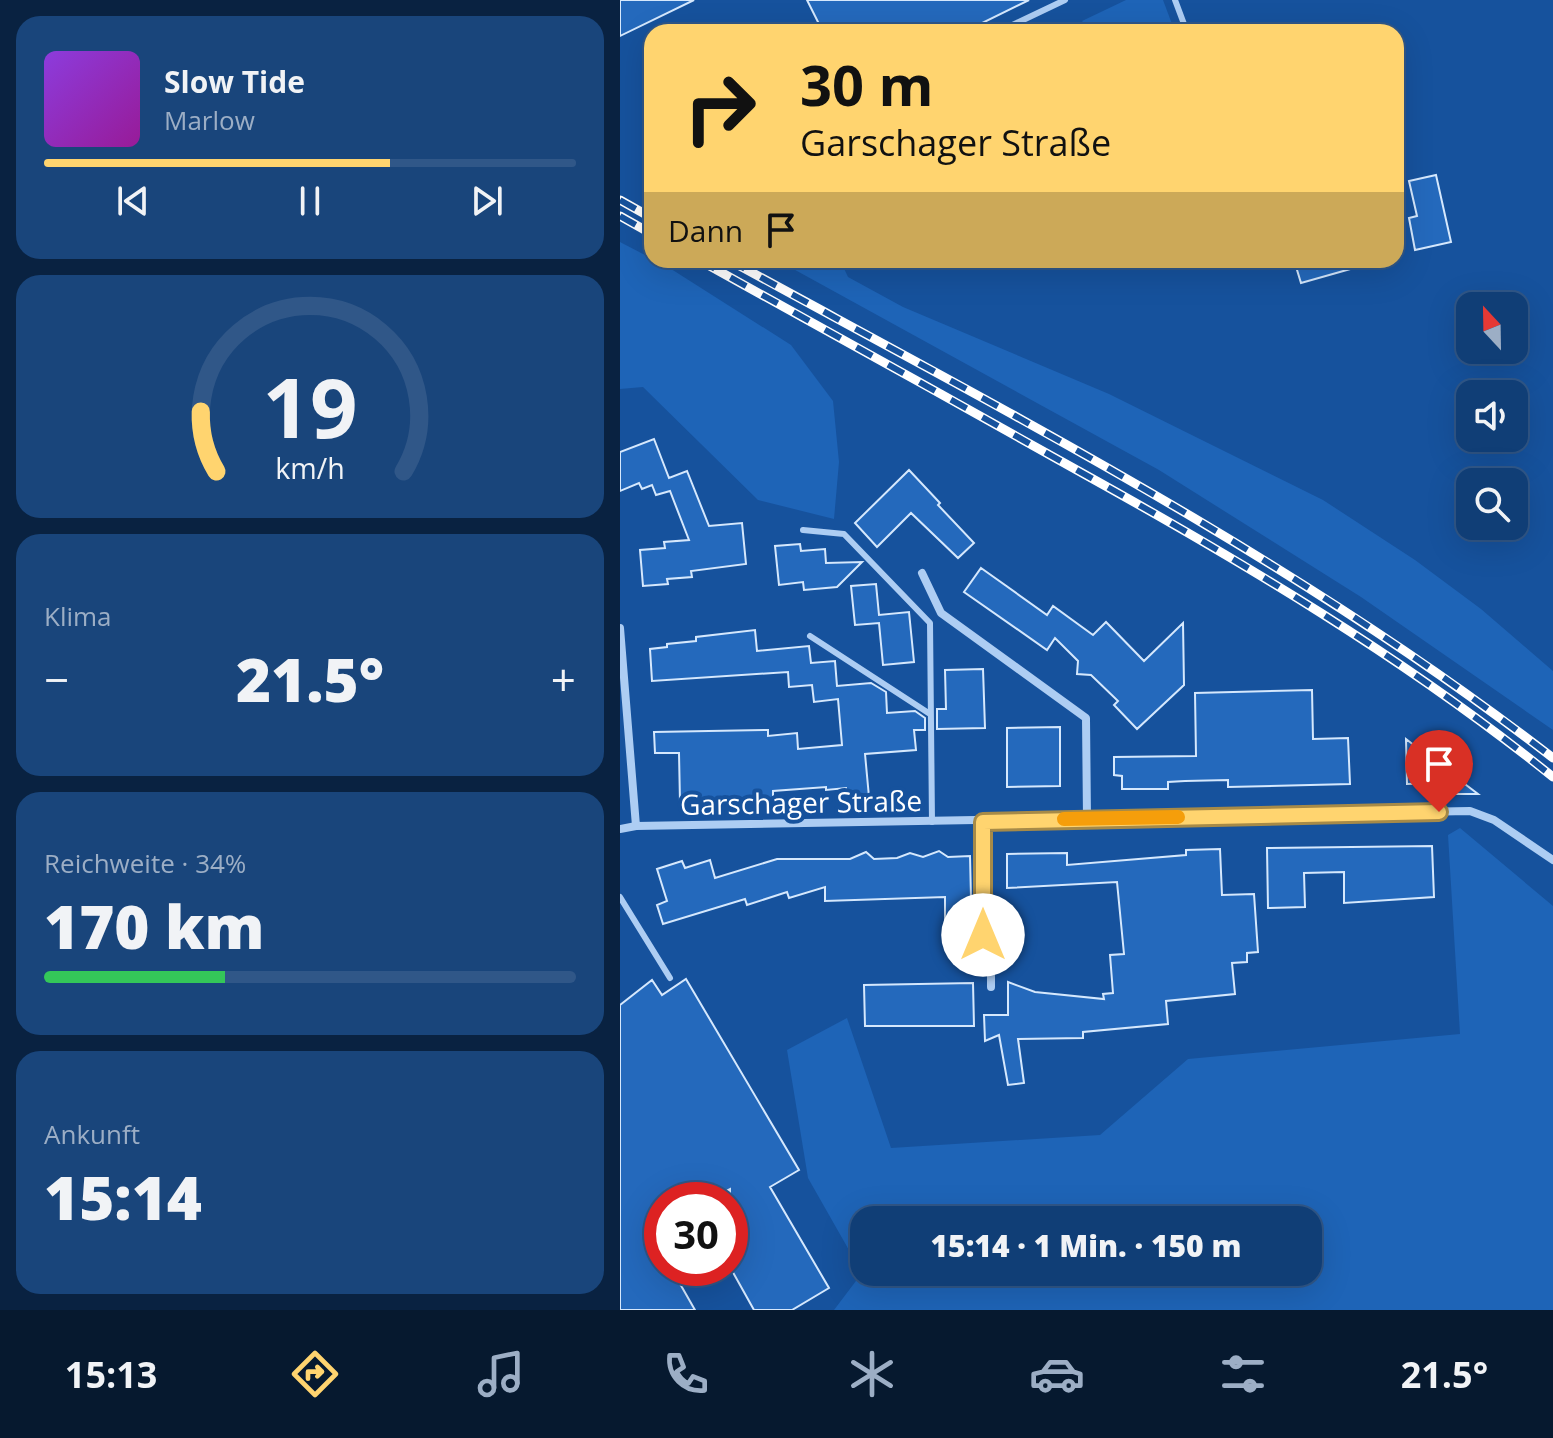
<!DOCTYPE html>
<html lang="de">
<meta charset="utf-8">
<style>
:root{--surface:#103e76;--page:#19457b;--text:#f1f3f6;--muted:#9caec5;--line:#305788;--accent:#ffd46f}
body{margin:0;font-family:"Open Sans",sans-serif;background:var(--page);color:var(--text);height:100vh;display:flex;flex-direction:column;font-size:30px;white-space:nowrap}
*{box-sizing:border-box;margin:0}
p{font-size:26px;color:var(--muted)}
.icon{flex:none;width:44px;height:44px;fill:none;stroke:currentColor;stroke-width:2;stroke-linecap:round;stroke-linejoin:round}
.map{position:relative;flex:1;overflow:hidden}
.side{display:flex;flex-direction:column;gap:16px;padding:16px;background:#092241;width:620px}
.side>*{flex:none}
.top-card{position:absolute;left:24px;top:24px;width:760px;height:244px;border-radius:24px;box-shadow:0 8px 32px #0002,0 0 0 2px var(--line);background:#ffd46f;color:#111;overflow:hidden}
.needle{width:52px;rotate:338deg}
.controls{position:absolute;left:836px;top:292px;display:grid;gap:16px}
.controls a{display:grid;place-items:center;width:72px;height:72px;border-radius:16px;background:var(--surface);box-shadow:0 8px 32px #0002,0 0 0 2px var(--line);font-size:40px}
.speed{position:absolute;left:24px;top:1182px;display:flex;gap:16px;font-size:40px;font-weight:700;text-align:center}
.speed>*{display:grid;place-content:center;width:104px;height:104px;border-radius:50%;background:var(--surface);box-shadow:0 8px 32px #0002,0 0 0 2px var(--line);line-height:1}
.speed .limit{border:12px solid #d22;background:#fff;color:#111}
.pin{position:absolute;display:grid;place-items:center;width:68px;height:68px;color:#fff;margin:-82px -34px;border-radius:50% 50% 50% 0;rotate:-45deg;box-shadow:0 0 8px #0007}
.pin .icon{rotate:45deg}
.me{position:absolute;width:88px;margin:-44px;rotate:0deg;stroke-linejoin:round;filter:drop-shadow(0 0 6px #0008)}
.turn{display:flex;align-items:center;gap:28px;height:168px;padding:0 24px;font-size:36px}
.turn .icon{width:104px;height:104px;stroke-width:2.5}
.turn b{display:block;font-size:56px;line-height:68px}
.then{display:flex;align-items:center;height:76px;padding:0 24px;background:#0003;gap:16px;font-size:30px}
.big{font-size:60px;font-weight:800;line-height:1.1}
.side .tile{flex:1;display:flex;flex-direction:column;justify-content:center;gap:12px;min-width:0;padding:0 28px;border-radius:24px;background:var(--page)}
.side .dial{align-items:center;gap:0}
.dial svg{height:208px;overflow:visible;fill:none;stroke:var(--line);stroke-width:7;stroke-linecap:round;text-anchor:middle}
.dial text{fill:var(--text);stroke:none}
.song{display:flex;align-items:center;gap:24px}
.cover{width:96px;height:96px;border-radius:12px;background:linear-gradient(135deg,hsl(270 70% 55%),hsl(300 70% 35%))}
.played{height:8px;border-radius:4px;background:linear-gradient(90deg,var(--accent) 65%,var(--line) 65%)}
.keys{display:flex;justify-content:space-around;direction:ltr}
.heat{display:flex;justify-content:space-between;align-items:center;font-size:44px;direction:ltr}
.charge{height:12px;border-radius:6px;background:linear-gradient(90deg,#34c759 34%,var(--line) 0)}
.trip{position:absolute;left:230px;top:1206px;width:472px;height:80px;border-radius:24px;background:var(--surface);box-shadow:0 8px 32px #0002,0 0 0 2px var(--line);font-weight:800;line-height:80px;text-align:center}
.tabs{display:flex;height:128px;justify-content:space-around;align-items:center;background:#06192f;color:var(--muted)}
.tabs .icon{width:56px;height:56px}
.tabs .current{color:var(--accent)}
.tabs b{font-size:36px;color:var(--text)}
main{display:flex;flex:1;min-height:0}
.map>svg:first-child{display:block}
</style>
<main>
<section class="side">
<div class="tile">
<div class="song"><i class="cover"></i><div><b>Slow Tide</b><p>Marlow</p></div></div>
<div class="played"></div>
<div class="keys"><svg class="icon" aria-label="previous" viewBox="0 0 24 24"><path d="M18 5L8 12l10 7zM5 5v14"/></svg><svg class="icon" aria-label="pause" viewBox="0 0 24 24"><path d="M8 5v14M16 5v14"/></svg><svg class="icon" aria-label="next" viewBox="0 0 24 24"><path d="M6 5l10 7-10 7zM19 5v14"/></svg></div>
</div>
<div class="tile dial"><svg viewBox="0 0 100 80">
<path d="M14 69A42 42 0 1 1 86 69"/>
<path d="M14 69A42 42 0 0 1 8 46" stroke="#ffd46f"/>
<text x="50" y="56" font-size="32" font-weight="700">19</text>
<text x="50" y="72" font-size="11">km/h</text>
</svg></div>
<div class="tile"><p>Klima</p>
<div class="heat"><a>−</a><b class="big">21.5°</b><a>+</a></div>
</div>
<div class="tile"><p>Reichweite · 34%</p><b class="big">170 km</b><div class="charge"></div></div>
<div class="tile"><p>Ankunft</p><b class="big">15:14</b></div>
</section>
<div class="map">
<svg width="933" height="1310" viewBox="0 0 933 1310">
<rect width="100%" height="100%" fill="#16529d"/>
<path fill="#1e64b7" fill-rule="evenodd" d="M 506,0 L 543,0 L 555,32 L 471,32 L 462,21 Z
M 0,242 L 48,267 L 171,345 L 213,401 L 219,462 L 214,519 L 138,500 L 23,387 L 0,389 Z
M 157,260 L 220,260 L 228,277 L 283,307 L 489,394 L 703,500 L 795,560 L 861,609 L 933,671 L 933,730 L 741,597 L 539,470 Z
M 840,828 L 933,906 L 933,1310 L 214,1310 L 242,1273 L 188,1178 L 167,1050 L 227,1018 L 271,1148 L 480,1135 L 568,1059 L 840,1034 L 828,835 ZM 688,1220 L 688,1272 L 244,1272 L 244,1220 Z"/>
<path fill="#2469bc" stroke="#d5e8fd" stroke-width="2" d="M 0,0 L 74,0 L 0,36 Z
M 187,0 L 409,0 L 344,32 L 203,32 Z
M 816,175 L 831,242 L 795,250 L 789,218 L 797,216 L 789,181 Z
M 674,260 L 740,260 L 741,266 L 681,283 Z
M 34,439 L 49,478 L 67,471 L 89,526 L 122,523 L 126,564 L 71,571 L 72,577 L 47,579 L 48,584 L 23,586 L 20,550 L 45,548 L 44,542 L 69,540 L 50,491 L 36,495 L 32,485 L 22,489 L 19,483 L 0,491 L 0,452 Z
M 289,470 L 320,503 L 318,505 L 354,543 L 338,558 L 291,513 L 257,547 L 235,523 Z
M 180,544 L 181,551 L 205,549 L 206,563 L 242,562 L 217,587 L 184,590 L 183,582 L 159,585 L 155,546 Z
M 361,568 L 427,615 L 433,606 L 473,635 L 486,622 L 524,661 L 563,623 L 564,685 L 517,729 L 494,705 L 498,701 L 471,675 L 457,674 L 458,661 L 435,638 L 427,650 L 344,592 Z
M 256,584 L 259,615 L 289,612 L 294,662 L 263,665 L 259,623 L 235,625 L 231,586 Z
M 135,630 L 137,651 L 189,646 L 191,663 L 215,661 L 217,686 L 251,683 L 266,692 L 267,713 L 295,711 L 305,718 L 305,730 L 294,730 L 296,750 L 245,754 L 249,797 L 227,798 L 226,788 L 206,790 L 206,787 L 153,791 L 153,800 L 60,802 L 59,753 L 35,753 L 34,732 L 148,730 L 148,736 L 177,733 L 178,749 L 222,745 L 218,699 L 194,702 L 192,685 L 169,687 L 168,672 L 32,681 L 30,649 L 47,647 L 47,644 L 76,641 L 76,637 Z
M 363,669 L 365,728 L 317,729 L 317,709 L 326,709 L 325,670 Z
M 692,690 L 693,739 L 728,738 L 730,784 L 608,787 L 608,780 L 565,781 L 548,782 L 548,789 L 502,789 L 502,776 L 494,775 L 494,757 L 576,756 L 575,693 Z
M 440,727 L 440,786 L 387,787 L 387,728 Z
M 786,739 L 804,753 L 858,794 L 820,794 L 819,783 L 787,784 Z
M 812,846 L 814,897 L 724,903 L 724,872 L 684,873 L 685,907 L 648,908 L 647,848 Z
M 600,849 L 602,895 L 634,894 L 638,952 L 627,953 L 627,962 L 612,963 L 615,994 L 546,1001 L 548,1024 L 463,1032 L 463,1038 L 398,1039 L 404,1083 L 388,1085 L 379,1035 L 365,1041 L 364,1015 L 388,1015 L 388,982 L 415,992 L 484,999 L 483,994 L 493,993 L 490,955 L 504,954 L 497,882 L 387,888 L 387,854 L 447,853 L 447,865 L 566,855 L 566,850 Z
M 319,851 L 328,857 L 350,856 L 352,941 L 325,941 L 325,897 L 205,901 L 205,887 L 169,898 L 167,892 L 127,905 L 125,899 L 43,924 L 37,905 L 47,901 L 37,869 L 62,861 L 65,868 L 90,860 L 95,878 L 157,859 L 230,859 L 246,852 L 254,859 L 277,858 L 290,853 L 303,857 Z
M 66,979 L 179,1170 L 150,1187 L 209,1288 L 172,1310 L 134,1310 L 110,1267 L 110,1189 L 88,1200 L 42,1200 L 42,1268 L 51,1268 L 75,1310 L 0,1310 L 0,1005 L 32,980 L 42,995 Z
M 353,983 L 354,1026 L 245,1026 L 244,985 Z"/>
<g fill="none" stroke-linecap="round" stroke-linejoin="round">
<path stroke="#adcdf3" stroke-width="6" d="M 555,0 L 567,32
M 378,32 L 445,0
M 632,260 L 632,261
M 183,530 L 224,534 L 310,623 L 312,822
M 190,636 L 310,714
M 0,897 L 50,978"/>
<path stroke="#adcdf3" stroke-width="8" d="M 302,573 L 321,613 L 466,718 L 467,818
M 0,628 L 16,826
M 363,822 L 363,964 L 371,971 L 371,987
M 0,829 L 16,826 L 850,811 L 874,820 L 933,860"/>
<defs>
<path id="rail" d="M 0,200 L 32,218
M 0,216 L 32,234
M 79,260 C 204,329 330,399 455,469 C 621,561 785,658 933,777
M 109,260 C 389,413 680,562 933,758"/>
</defs>
<use href="#rail" stroke="#fff" stroke-width="9"/>
<use href="#rail" stroke="#16529d" stroke-width="6" stroke-dasharray="18" stroke-linecap="butt"/>
</g>
<g fill="none" stroke-linecap="round" stroke-linejoin="round">
<defs>
<path id="route" d="M 363,935 L 363,822 L 819,812"/>
</defs>
<use href="#route" stroke="#a68a48" stroke-width="20"/>
<use href="#route" stroke="#ffd46f" stroke-width="14"/>
<path stroke="#f59e0b" stroke-width="14" d="M 444,819 L 558,817"/>
</g>
<g text-anchor="middle" dominant-baseline="central" stroke-width="8" stroke-linejoin="round" paint-order="stroke">
<g font-size="28" fill="#fff" stroke="#16529d">
<text transform="translate(181 802) rotate(-1)">Garschager Straße</text>
</g>
</g>
</svg>
<div class="controls">
<a><svg class="needle" viewBox="-14 -14 28 28"><path d="M0-13l5 13h-10z" fill="#e53935"/><path d="M0 13l5-13h-10z" fill="#9caec5"/></svg></a>
<a><svg class="icon" aria-label="sound" viewBox="0 0 24 24"><path d="M4 9h4l5-4v14l-5-4H4zM17 9q2 3 0 6"/></svg></a>
<a><svg class="icon" aria-label="search" viewBox="0 0 24 24"><circle cx="10" cy="10" r="6"/><path d="M15 15l6 6"/></svg></a>
</div>
<div class="speed"><div class="limit">30</div></div>
<div class="pin" style="left:819px;top:812px;background:#d93025"><svg class="icon" aria-label="arrive" viewBox="0 0 24 24"><path d="M6 21V4h12l-3 4 3 4H6"/></svg></div>
<svg class="me" style="left:363px;top:935px" viewBox="-20 -20 40 40"><circle r="19" fill="#fff"/><path d="M0-13L10 11 0 6-10 11z" fill="#ffd46f"/></svg>
<div class="trip">15:14 · 1 Min. · 150 m</div>
<div class="top-card">
<div class="turn"><svg class="icon" aria-label="right" viewBox="0 0 24 24"><path d="M7 20v-9h11M14 6l5 5-5 5"/></svg><div><b>30 m</b>Garschager Straße</div></div>
<div class="then">Dann<svg class="icon" aria-label="arrive" viewBox="0 0 24 24"><path d="M6 21V4h12l-3 4 3 4H6"/></svg></div>
</div>
</div>
</main>
<nav class="tabs">
<b>15:13</b>
<svg class="icon current" aria-label="directions" viewBox="0 0 24 24"><path d="M12 3l9 9-9 9-9-9zM9 14v-3h6M13 9l2 2-2 2"/></svg>
<svg class="icon" aria-label="music" viewBox="0 0 24 24"><path d="M9 18V5l10-2v13"/><circle cx="6" cy="18" r="3"/><circle cx="16" cy="16" r="3"/></svg>
<svg class="icon" aria-label="phone" viewBox="0 0 24 24"><path d="M5 4h4l2 5-3 2q2 4 5 5l2-3 5 2v4C11 20 4 13 5 4z"/></svg>
<svg class="icon" aria-label="climate" viewBox="0 0 24 24"><path d="M12 3v18M4 7l16 10M4 17L20 7"/></svg>
<svg class="icon" aria-label="car" viewBox="0 0 24 24"><path d="M5 17H2v-5l4-1 3-4h7l3 4 3 1v5h-3M9 17h6M6 11h13"/><circle cx="7" cy="17" r="2"/><circle cx="17" cy="17" r="2"/></svg>
<svg class="icon" aria-label="filters" viewBox="0 0 24 24"><path d="M4 7h16M4 17h16"/><circle cx="9" cy="7" r="2"/><circle cx="15" cy="17" r="2"/></svg>
<b>21.5°</b>
</nav>
